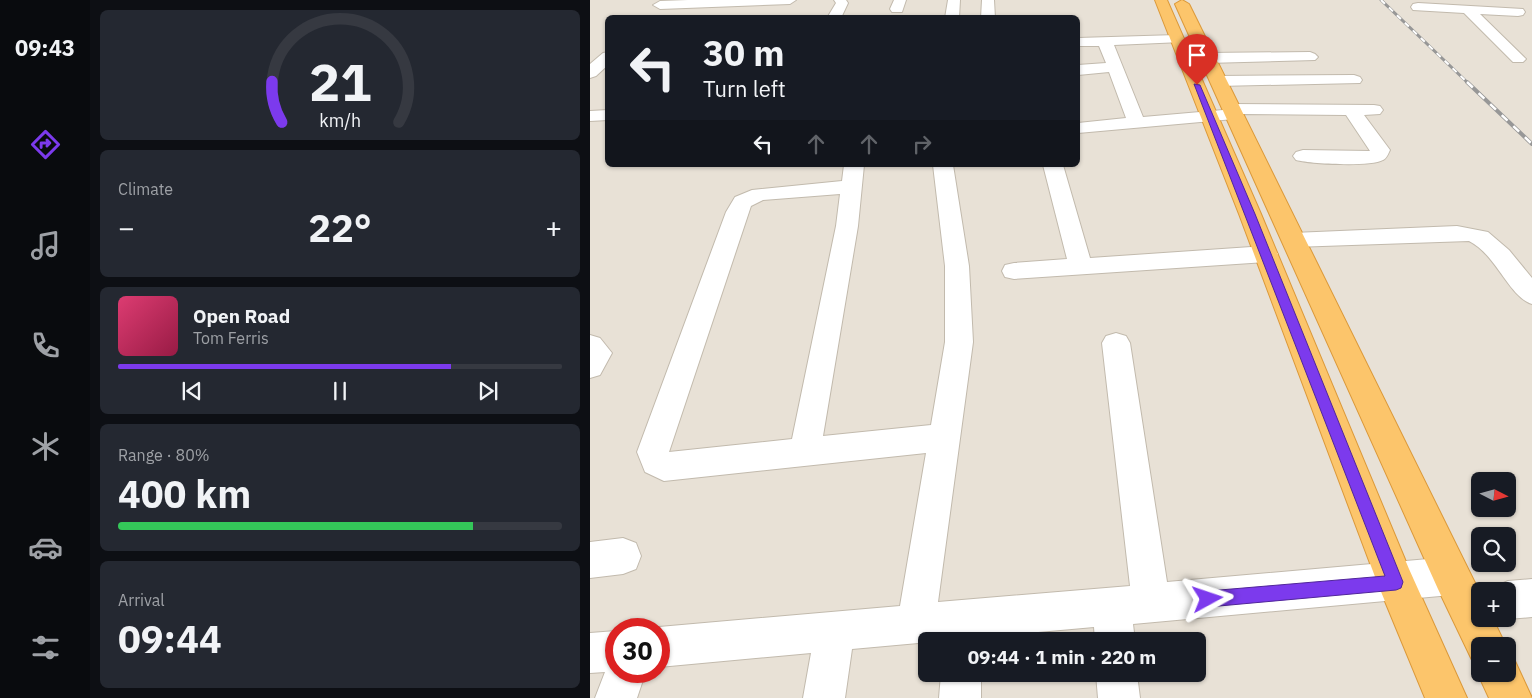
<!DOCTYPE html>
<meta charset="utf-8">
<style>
:root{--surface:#171b24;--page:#242831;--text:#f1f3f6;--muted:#9ea1a6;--line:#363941;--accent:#7c3aed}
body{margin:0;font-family:"IBM Plex Sans",sans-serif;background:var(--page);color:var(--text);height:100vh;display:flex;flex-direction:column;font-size:19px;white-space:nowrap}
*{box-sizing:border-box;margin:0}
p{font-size:16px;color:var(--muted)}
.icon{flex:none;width:28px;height:28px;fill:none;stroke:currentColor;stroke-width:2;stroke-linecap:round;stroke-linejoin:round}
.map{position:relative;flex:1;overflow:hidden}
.sheet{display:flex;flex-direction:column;gap:10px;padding:10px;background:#0d0f14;width:500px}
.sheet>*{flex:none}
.banner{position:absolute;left:15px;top:15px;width:475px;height:152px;border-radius:8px;box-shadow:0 1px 4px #0004;background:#171b24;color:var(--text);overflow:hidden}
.needle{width:32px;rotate:96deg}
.fabs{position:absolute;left:881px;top:472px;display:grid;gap:10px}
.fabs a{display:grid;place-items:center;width:45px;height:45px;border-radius:8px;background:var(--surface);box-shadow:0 1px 4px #0004;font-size:25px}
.speed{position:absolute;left:15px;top:618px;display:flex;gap:10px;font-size:25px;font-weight:700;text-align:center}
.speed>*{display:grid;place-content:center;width:65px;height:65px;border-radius:50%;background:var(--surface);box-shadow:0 1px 4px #0004;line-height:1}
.speed .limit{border:8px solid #d22;background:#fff;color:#111}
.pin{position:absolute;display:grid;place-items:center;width:42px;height:42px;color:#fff;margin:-51px -21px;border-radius:50% 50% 50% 0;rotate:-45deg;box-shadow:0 0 5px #0007}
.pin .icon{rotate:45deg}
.me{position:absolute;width:55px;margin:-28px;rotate:85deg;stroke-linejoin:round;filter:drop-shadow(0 0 4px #0008)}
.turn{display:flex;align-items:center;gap:18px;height:105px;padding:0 15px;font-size:22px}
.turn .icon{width:65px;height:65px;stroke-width:2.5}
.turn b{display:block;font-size:35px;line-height:42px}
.lanes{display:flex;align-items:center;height:48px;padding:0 15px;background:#0003;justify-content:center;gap:25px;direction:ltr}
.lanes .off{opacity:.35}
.big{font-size:38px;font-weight:700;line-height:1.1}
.sheet .tile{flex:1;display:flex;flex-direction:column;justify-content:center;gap:8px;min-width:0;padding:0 18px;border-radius:8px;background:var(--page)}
.sheet .dial{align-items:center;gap:0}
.dial svg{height:130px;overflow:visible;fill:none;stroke:var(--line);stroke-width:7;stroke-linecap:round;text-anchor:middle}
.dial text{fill:var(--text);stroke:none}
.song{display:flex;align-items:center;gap:15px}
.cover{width:60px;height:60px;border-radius:8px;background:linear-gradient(135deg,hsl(340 70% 55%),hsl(340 70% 35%))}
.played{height:5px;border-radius:2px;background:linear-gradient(90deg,var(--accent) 75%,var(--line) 75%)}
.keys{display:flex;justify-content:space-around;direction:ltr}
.heat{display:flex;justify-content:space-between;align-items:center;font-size:28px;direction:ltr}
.charge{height:8px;border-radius:4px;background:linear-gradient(90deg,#34c759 80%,var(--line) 0)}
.trip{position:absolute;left:328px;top:632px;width:288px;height:50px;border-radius:8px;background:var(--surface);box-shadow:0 1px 4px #0004;font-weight:700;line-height:50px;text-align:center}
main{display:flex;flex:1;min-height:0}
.dock{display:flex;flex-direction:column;width:90px;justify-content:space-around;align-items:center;background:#090b0e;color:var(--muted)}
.dock .icon{width:35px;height:35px}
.dock .on{color:var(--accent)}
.dock b{font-size:22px;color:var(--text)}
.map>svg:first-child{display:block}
</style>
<main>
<nav class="dock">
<b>09:43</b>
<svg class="icon on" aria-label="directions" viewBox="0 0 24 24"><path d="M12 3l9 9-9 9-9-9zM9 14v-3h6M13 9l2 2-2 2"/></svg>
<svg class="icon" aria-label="music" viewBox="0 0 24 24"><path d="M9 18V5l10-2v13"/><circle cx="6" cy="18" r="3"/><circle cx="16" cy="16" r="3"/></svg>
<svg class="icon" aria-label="phone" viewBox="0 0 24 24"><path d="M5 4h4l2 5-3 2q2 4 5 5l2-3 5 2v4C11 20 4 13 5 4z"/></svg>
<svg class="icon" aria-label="climate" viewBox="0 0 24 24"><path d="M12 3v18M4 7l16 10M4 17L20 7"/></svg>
<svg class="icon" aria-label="car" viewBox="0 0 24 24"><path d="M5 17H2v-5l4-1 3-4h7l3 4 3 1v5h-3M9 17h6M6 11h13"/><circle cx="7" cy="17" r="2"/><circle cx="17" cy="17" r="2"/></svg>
<svg class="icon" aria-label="filters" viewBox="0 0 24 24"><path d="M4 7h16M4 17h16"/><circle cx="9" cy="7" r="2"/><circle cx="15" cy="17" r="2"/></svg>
</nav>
<section class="sheet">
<div class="tile dial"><svg viewBox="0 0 100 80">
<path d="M14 69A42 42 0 1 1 86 69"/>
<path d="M14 69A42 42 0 0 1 8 44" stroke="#7c3aed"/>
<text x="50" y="56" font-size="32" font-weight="700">21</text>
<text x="50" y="72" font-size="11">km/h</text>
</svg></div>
<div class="tile"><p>Climate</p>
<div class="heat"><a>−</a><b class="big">22°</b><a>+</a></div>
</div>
<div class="tile">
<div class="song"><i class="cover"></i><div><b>Open Road</b><p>Tom Ferris</p></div></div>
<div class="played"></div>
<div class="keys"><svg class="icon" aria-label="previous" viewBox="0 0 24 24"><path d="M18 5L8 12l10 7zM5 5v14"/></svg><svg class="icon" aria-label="pause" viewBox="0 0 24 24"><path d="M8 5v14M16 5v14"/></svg><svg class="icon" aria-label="next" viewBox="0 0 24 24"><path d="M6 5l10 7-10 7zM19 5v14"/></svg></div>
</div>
<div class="tile"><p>Range · 80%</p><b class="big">400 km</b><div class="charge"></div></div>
<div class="tile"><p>Arrival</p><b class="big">09:44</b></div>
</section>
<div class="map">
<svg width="942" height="698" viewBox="0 0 942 698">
<rect width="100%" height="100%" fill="#f4f0e8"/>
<path fill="#e8e1d6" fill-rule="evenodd" d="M 0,0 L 942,0 L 942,698 L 0,698 ZM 18,18 L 488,18 L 488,165 L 18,165 ZM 890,481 L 918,481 L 918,509 L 890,509 ZM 890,536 L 918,536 L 918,564 L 890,564 ZM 890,591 L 918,591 L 918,619 L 890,619 ZM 26,629 L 69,629 L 69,671 L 26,671 ZM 336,641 L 606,641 L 606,674 L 336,674 ZM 890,646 L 918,646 L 918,674 L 890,674 Z"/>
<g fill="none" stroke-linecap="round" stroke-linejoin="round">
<defs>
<path id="minor" d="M 98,0 L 206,0 L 200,4 L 70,9 L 63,5 L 70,1 Z
M 244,0 L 256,0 L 258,3 L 251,18 L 237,18 L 246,3 Z
M 304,0 L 316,0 L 312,12 L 302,12 L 300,9 Z
M 358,0 L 370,0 L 369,18 L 355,18 Z
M 392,0 L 404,0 L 405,18 L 391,18 Z
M 828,3 L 933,9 L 935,12 L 933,15 L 928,16 L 890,14 L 936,59 L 933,62 L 923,62 L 874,13 L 823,10 L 821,7 L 823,4 Z
M 587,35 L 592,36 L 594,39 L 592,42 L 524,45 L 553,117 L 633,110 L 635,105 L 641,104 L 784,105 L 790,106 L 793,110 L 790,114 L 774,115 L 800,150 C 798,154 797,158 793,160 C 781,167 721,164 706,160 L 703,156 L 706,152 L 713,150 L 780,151 L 756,115 L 653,114 L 650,118 L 644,119 L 488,133 L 488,123 L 536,118 L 519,72 L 488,75 L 488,65 L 516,63 L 509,46 L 488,46 L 488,38 Z
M 18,52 L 18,65 L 6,76 L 0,78 L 0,64 L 13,53 Z
M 720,52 L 725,54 L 728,57 L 725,60 L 617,63 L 612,61 L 609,58 L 612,55 L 617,53 Z
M 764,75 L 770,77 L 772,80 L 770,83 L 628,86 L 622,84 L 620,81 L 622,78 L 628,76 Z
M 18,110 L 18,120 L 0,121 L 0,111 Z
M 254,165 L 274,165 L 268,226 L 233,436 L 341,425 L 355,342 L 355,266 L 343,165 L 363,165 L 379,266 L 383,342 L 348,602 L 540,586 L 512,343 L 516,336 L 526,333 L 536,336 L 540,343 L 577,582 L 861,557 L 874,563 L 880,576 L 874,589 L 861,595 L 543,624 L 545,641 L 505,641 L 504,627 L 262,649 L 255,698 L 213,698 L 221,653 L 69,667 L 69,629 L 65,629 L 69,627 L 310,606 L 336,453 L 74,481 L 55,472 L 47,452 L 136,212 L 145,197 L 162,190 L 252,181 ZM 250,194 L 246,226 L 202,439 L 79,452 L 161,206 L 173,200 Z
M 453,165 L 473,165 L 500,258 L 676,246 L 684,249 L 688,254 L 684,259 L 676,262 L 424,279 L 415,277 L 412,271 L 415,265 L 424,263 L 477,259 Z
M 867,226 L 898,232 L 919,250 L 942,278 L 942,304 C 919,297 906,254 879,241 L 703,247 L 695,245 L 692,240 L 695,235 L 703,233 Z
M 0,335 L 10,338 L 22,353 L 10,375 L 0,378 Z
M 33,538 L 46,543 L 51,556 L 46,569 L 33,574 L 0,578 L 0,542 Z
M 942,579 L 942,617 L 918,619 L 917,619 L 918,591 L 903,591 L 905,587 L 918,581 Z
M 26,631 L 26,671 L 56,671 L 47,698 L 5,698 L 15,672 L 0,673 L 0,633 Z
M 351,674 L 391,674 L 391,698 L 349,698 Z
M 506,674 L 547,674 L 550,698 L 508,698 Z"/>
<path id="highway" d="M 565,0 L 577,0 L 671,214 L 819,569 L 877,698 L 835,698 L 787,582 L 649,214 Z
M 592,0 L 599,4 L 890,593 L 890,619 L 903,619 L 916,646 L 890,646 L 890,663 L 882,660 L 848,589 L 585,4 Z
M 918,657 L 924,659 L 942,698 L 899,698 L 888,674 L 890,670 L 890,674 L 918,674 Z"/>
</defs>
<use href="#minor" stroke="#c2baad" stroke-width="2"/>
<use href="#highway" stroke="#db993a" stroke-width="2"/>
<use href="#minor" fill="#fff" fill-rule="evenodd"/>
<use href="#highway" fill="#fcc56b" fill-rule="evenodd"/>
<defs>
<path id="rail-far1" d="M 791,0 L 878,83"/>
<path id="rail" d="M 877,82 L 942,144"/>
</defs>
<use href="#rail-far1" stroke="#979797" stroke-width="3"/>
<use href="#rail" stroke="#979797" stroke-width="4"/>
<use href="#rail-far1" stroke="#fff" stroke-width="2" stroke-dasharray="5.5" stroke-linecap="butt"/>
<use href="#rail" stroke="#fff" stroke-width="2.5" stroke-dasharray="8" stroke-linecap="butt"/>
</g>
<path fill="#7c3aed" stroke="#51269a" d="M 604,84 L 610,85 L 665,214 L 813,582 L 811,588 L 806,590 L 618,607 L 612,604 L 610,599 L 612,593 L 618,591 L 795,576 Z"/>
</svg>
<div class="fabs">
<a><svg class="needle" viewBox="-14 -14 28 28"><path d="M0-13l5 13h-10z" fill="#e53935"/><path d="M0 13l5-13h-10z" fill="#9ea1a6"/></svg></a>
<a><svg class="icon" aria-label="search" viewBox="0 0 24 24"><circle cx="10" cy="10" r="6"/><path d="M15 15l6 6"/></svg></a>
<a>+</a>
<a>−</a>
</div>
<div class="speed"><div class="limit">30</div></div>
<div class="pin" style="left:607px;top:85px;background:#d93025"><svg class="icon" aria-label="arrive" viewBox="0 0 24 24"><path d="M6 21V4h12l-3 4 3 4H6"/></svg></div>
<svg class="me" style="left:618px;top:599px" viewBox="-20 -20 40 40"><path d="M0-17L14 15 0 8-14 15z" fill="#7c3aed" stroke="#fff" stroke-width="4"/></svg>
<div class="trip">09:44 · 1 min · 220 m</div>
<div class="banner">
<div class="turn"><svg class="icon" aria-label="left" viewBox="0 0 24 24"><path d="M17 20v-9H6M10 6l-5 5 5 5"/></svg><div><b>30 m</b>Turn left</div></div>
<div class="lanes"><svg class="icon" aria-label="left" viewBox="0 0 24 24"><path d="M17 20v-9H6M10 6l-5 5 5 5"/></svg><svg class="icon off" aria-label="ahead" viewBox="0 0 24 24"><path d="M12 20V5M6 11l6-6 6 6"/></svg><svg class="icon off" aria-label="ahead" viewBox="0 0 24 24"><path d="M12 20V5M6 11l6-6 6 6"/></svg><svg class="icon off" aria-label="right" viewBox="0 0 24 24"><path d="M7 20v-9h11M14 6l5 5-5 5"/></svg></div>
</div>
</div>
</main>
